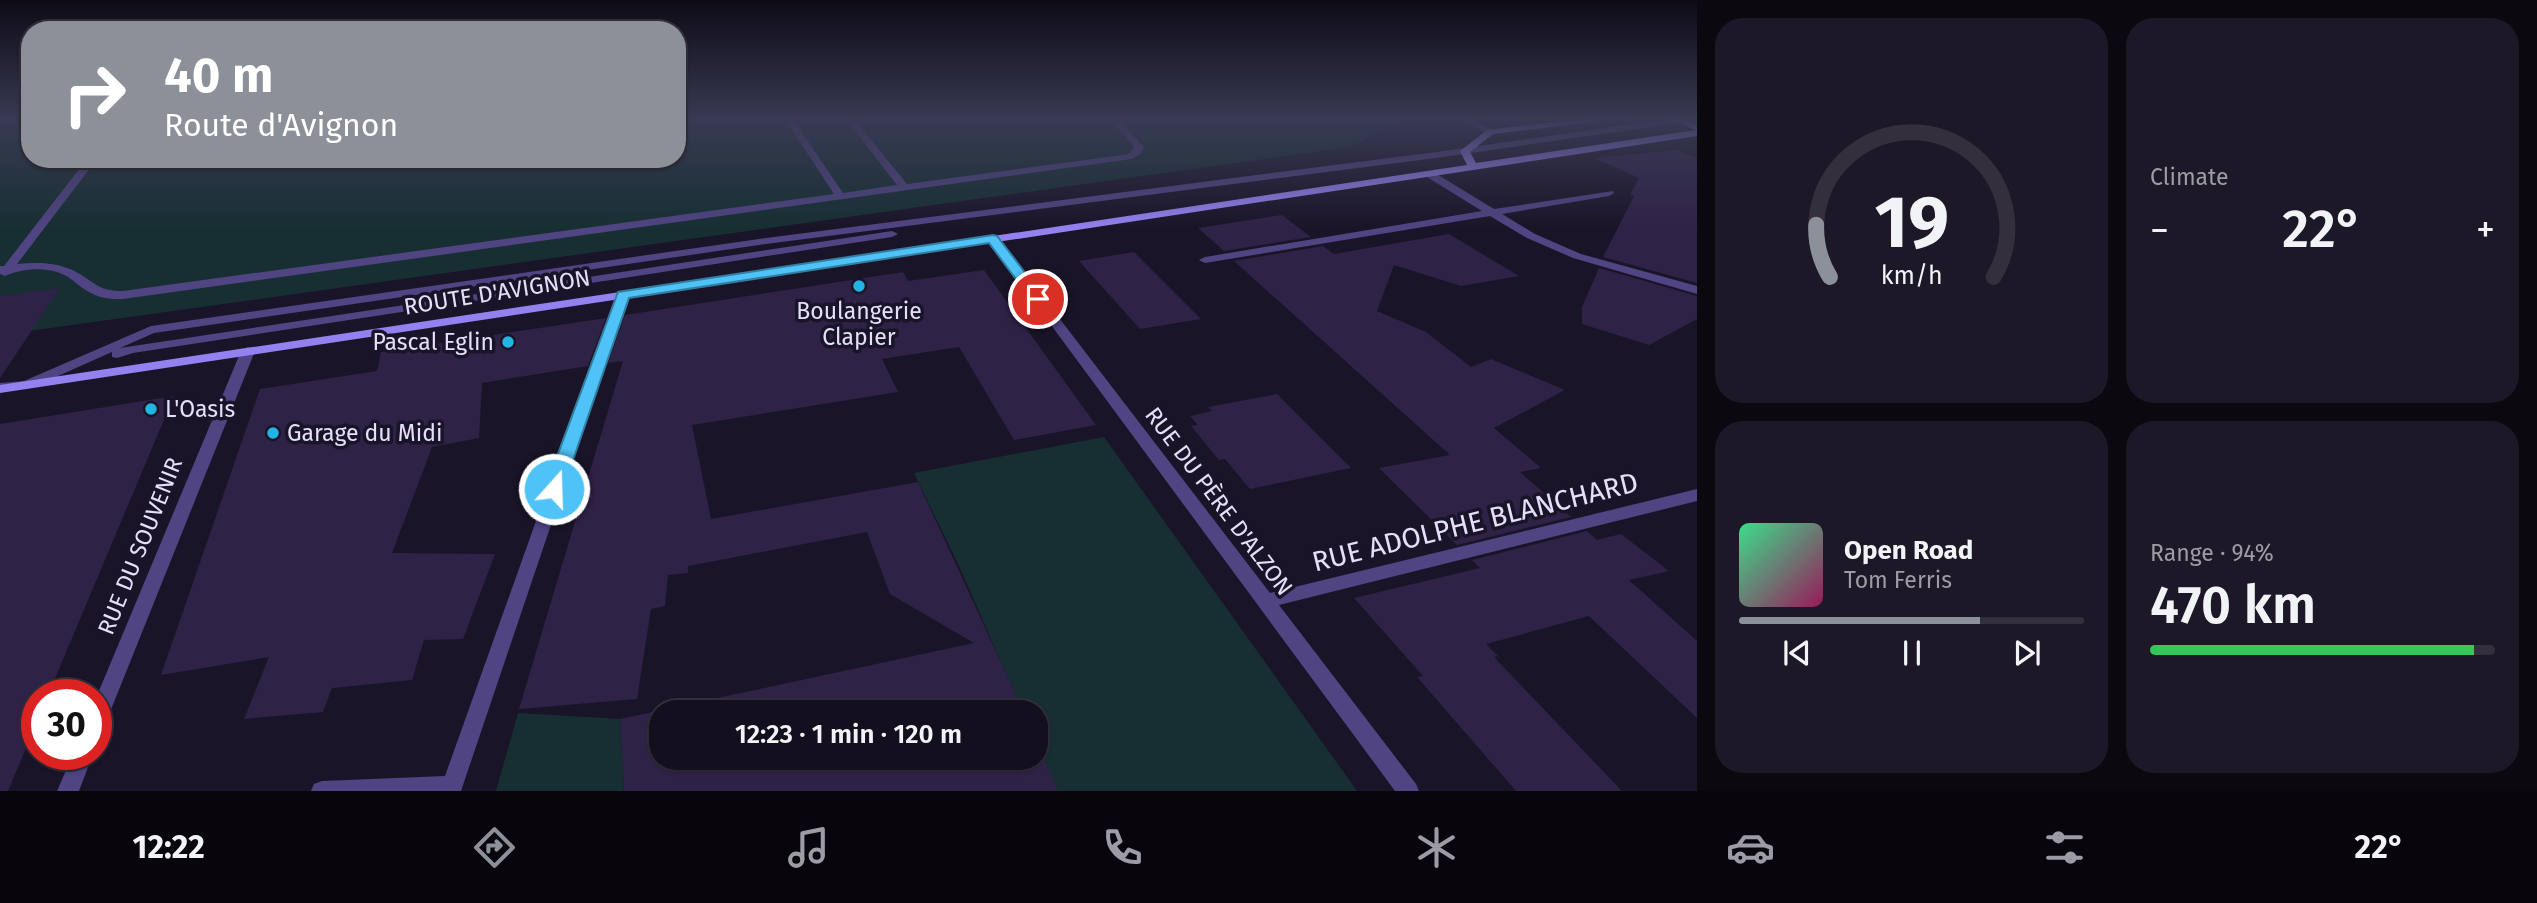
<!DOCTYPE html>
<meta charset="utf-8">
<style>
:root{--surface:#140f1e;--page:#1d1827;--text:#f1f3f6;--muted:#9d9ca4;--line:#332f3c;--accent:#8c9099}
body{margin:0;font-family:"Fira Sans",sans-serif;background:var(--page);color:var(--text);height:100vh;display:flex;flex-direction:column;font-size:26px;white-space:nowrap}
*{box-sizing:border-box;margin:0}
p{font-size:23px;color:var(--muted)}
.icon{flex:none;width:38px;height:38px;fill:none;stroke:currentColor;stroke-width:2;stroke-linecap:round;stroke-linejoin:round}
.map{position:relative;flex:1;overflow:hidden}
.sheet{display:flex;flex-direction:column;gap:18px;padding:18px;background:#0b0810;width:840px}
.sheet>*{flex:none}
.top-card{position:absolute;left:21px;top:21px;width:665px;height:147px;border-radius:28px;box-shadow:0 2px 5px #0004,0 0 0 2px var(--line);background:#8c9099;color:#fff;overflow:hidden}
.speed{position:absolute;left:21px;top:679px;display:flex;gap:14px;font-size:35px;font-weight:700;text-align:center}
.speed>*{display:grid;place-content:center;width:91px;height:91px;border-radius:50%;background:var(--surface);box-shadow:0 2px 5px #0004,0 0 0 2px var(--line);line-height:1}
.speed .limit{border:10px solid #d22;background:#fff;color:#111}
.pin{position:absolute;display:grid;place-items:center;width:60px;height:60px;color:#fff;margin:-30px;border:4px solid #fff;border-radius:50%;box-shadow:0 2px 7px #0007}
.me{position:absolute;width:77px;margin:-38px;rotate:20deg;stroke-linejoin:round;filter:drop-shadow(0 0 5px #0008)}
.turn{display:flex;align-items:center;gap:24px;height:147px;padding:0 28px;font-size:32px}
.turn .icon{width:91px;height:91px;stroke-width:2.5}
.turn b{display:block;font-size:49px;line-height:60px}
.big{font-size:52px;font-weight:600;line-height:1.1}
.sheet .tile{flex:1;display:flex;flex-direction:column;justify-content:center;gap:10px;min-width:0;padding:0 24px;border-radius:28px;background:var(--page)}
.sheet .dial{align-items:center;gap:0}
.dial svg{height:182px;overflow:visible;fill:none;stroke:var(--line);stroke-width:7;stroke-linecap:round;text-anchor:middle}
.dial text{fill:var(--text);stroke:none}
.song{display:flex;align-items:center;gap:21px}
.cover{width:84px;height:84px;border-radius:10px;background:linear-gradient(135deg,hsl(150 70% 55%),hsl(330 70% 35%))}
.played{height:7px;border-radius:4px;background:linear-gradient(90deg,var(--accent) 70%,var(--line) 70%)}
.keys{display:flex;justify-content:space-around;direction:ltr}
.heat{display:flex;justify-content:space-between;align-items:center;font-size:38px;direction:ltr}
.charge{height:10px;border-radius:5px;background:linear-gradient(90deg,#34c759 94%,var(--line) 0)}
.sheet .tiles{flex:1;display:grid;gap:18px;grid-template-columns:repeat(2,1fr)}
.trip{position:absolute;left:649px;top:700px;width:399px;height:70px;border-radius:28px;background:var(--surface);box-shadow:0 2px 5px #0004,0 0 0 2px var(--line);font-weight:600;line-height:70px;text-align:center}
.menu{display:flex;height:112px;justify-content:space-around;align-items:center;background:#08060c;color:var(--muted)}
.menu .icon{width:49px;height:49px}
.menu .selected{color:var(--accent)}
.menu b{font-size:32px;color:var(--text)}
main{display:flex;flex:1;min-height:0}
.map>svg:first-child{display:block}
</style>
<main>
<div class="map">
<svg width="1697" height="791" viewBox="0 0 1697 791">
<rect width="100%" height="100%" fill="#1a1428"/>
<path fill="#172f32" d="M 0,119 L 30,119 L 30,159 L 677,159 L 677,119 L 1404,119 L 1351,147 L 0,335 Z
M 1104,437 L 1357,791 L 1057,791 L 1036,742 L 1036,712 L 1023,712 L 958,564 L 914,473 Z
M 518,713 L 620,719 L 624,791 L 496,791 Z"/>
<path fill="#2f2247" d="M 1676,150 L 1697,158 L 1697,283 L 1603,257 L 1634,196 L 1630,195 L 1639,178 L 1594,158 Z
M 1282,215 L 1311,237 L 1224,251 L 1198,228 Z
M 1449,234 L 1519,276 L 1461,286 L 1394,265 L 1377,311 L 1426,332 L 1471,367 L 1491,359 L 1565,390 L 1494,428 L 1541,468 L 1520,472 L 1571,517 L 1457,545 L 1379,468 L 1450,455 L 1234,261 L 1323,246 L 1334,254 Z
M 1134,252 L 1201,319 L 1140,329 L 1079,261 Z
M 1599,268 L 1697,296 L 1697,319 L 1649,345 L 1582,324 L 1582,307 Z
M 984,270 L 1096,425 L 1014,440 L 959,347 L 882,359 L 898,392 L 692,425 L 711,519 L 918,482 L 1024,712 L 662,712 L 662,758 L 1036,758 L 1036,739 L 1058,791 L 624,791 L 620,719 L 974,643 L 890,594 L 867,532 L 688,566 L 688,573 L 668,575 L 665,606 L 651,609 L 637,699 L 519,709 L 623,361 L 608,363 L 625,315 L 903,272 L 908,281 Z
M 60,288 L 0,378 L 0,296 Z
M 606,318 L 588,366 L 482,383 L 479,438 L 432,447 L 392,553 L 495,554 L 463,639 L 424,640 L 412,680 L 332,688 L 323,712 L 244,719 L 269,657 L 161,675 L 260,389 L 377,371 L 381,352 Z
M 1277,394 L 1351,468 L 1250,489 L 1225,459 L 1219,460 L 1191,426 L 1198,425 L 1190,416 L 1212,411 L 1208,407 Z
M 174,396 L 48,695 L 37,695 L 37,722 L 8,791 L 0,791 L 0,424 Z
M 1587,531 L 1597,540 L 1621,534 L 1669,571 L 1629,580 L 1697,641 L 1697,718 L 1589,616 L 1486,644 L 1498,656 L 1494,657 L 1622,791 L 1516,791 L 1417,677 L 1423,676 L 1354,598 L 1480,568 L 1472,560 Z"/>
<g fill="none" stroke-linecap="round" stroke-linejoin="round">
<path fill="#504482" fill-rule="evenodd" d="M 785,119 L 793,119 L 843,193 L 897,185 L 846,119 L 854,119 L 907,184 L 1129,154 L 1134,147 L 1110,119 L 1119,119 L 1144,147 L 1140,154 L 1132,159 L 123,299 C 112,299 101,299 91,293 C 82,289 76,282 68,277 C 49,266 24,268 5,276 L 0,274 L 0,266 L 4,266 L 87,159 L 97,159 L 17,264 C 38,262 59,262 78,273 C 97,284 99,291 123,291 L 834,194 Z
M 1668,119 L 1697,119 L 1697,123 L 1670,124 L 1436,158 L 759,245 L 154,333 L 120,348 L 892,231 L 898,234 L 892,237 L 133,353 L 117,358 L 112,357 L 112,352 L 31,388 L 0,391 L 0,383 L 24,381 L 151,326 L 759,239 L 1436,152 Z
M 1427,173 L 1435,173 L 1494,209 L 1613,191 L 1614,193 L 1609,196 L 1502,214 L 1535,234 L 1581,254 L 1697,286 L 1697,294 L 1573,258 L 1527,238 L 1490,216 L 1205,263 L 1199,260 L 1205,257 L 1482,211 L 1427,177 Z"/>
<path fill="#504482" fill-rule="evenodd" d="M 1462,119 L 1472,119 L 1495,132 L 1487,134 Z
M 993,236 L 997,237 L 1270,593 L 1697,489 L 1697,501 L 1279,605 L 1416,784 L 1419,791 L 1395,791 L 989,241 L 989,237 Z
M 623,290 L 629,294 L 461,791 L 311,791 L 314,784 L 322,781 L 445,776 L 617,294 Z
M 248,347 L 255,351 L 106,722 L 103,728 L 96,731 L 96,698 L 241,351 Z
M 73,754 L 93,754 L 79,791 L 57,791 Z"/>
<path fill="#9481f0" fill-rule="evenodd" d="M 1576,119 L 1599,119 L 1595,122 L 1493,134 L 1470,152 L 1476,163 L 1696,130 L 1671,119 L 1682,119 L 1697,125 L 1697,136 L 0,393 L 0,385 L 1467,165 L 1460,151 L 1487,130 Z"/>
</g>
<linearGradient id="sky" x2="0" y2="1"><stop stop-color="#0e0b16"/><stop offset="0.52" stop-color="#383a53"/><stop offset="1" stop-color="#383a53" stop-opacity="0"/></linearGradient>
<rect width="1697" height="229" fill="url(#sky)"/>
<path fill="#4fc3f7" stroke="#337fa1" stroke-width="2" d="M 993,235 L 997,236 L 1043,296 L 1043,302 L 1033,302 L 989,243 L 629,298 L 563,489 L 561,494 L 548,494 L 545,489 L 618,292 Z"/>
<g fill="#22b5e4" stroke="#1a1428" stroke-width="2.5">
<circle cx="859" cy="286" r="7"/>
<circle cx="508" cy="342" r="7"/>
<circle cx="151" cy="409" r="7"/>
<circle cx="273" cy="433" r="7"/>
</g>
<g text-anchor="middle" dominant-baseline="central" stroke-width="7" stroke-linejoin="round" paint-order="stroke">
<g font-size="23" fill="#e6dffb" stroke="#1a1428">
<text transform="translate(497 292) rotate(-9)">ROUTE D'AVIGNON</text>
<text transform="translate(1219 501) rotate(53)">RUE DU PÈRE D'ALZON</text>
<text transform="translate(140 546) rotate(-68)">RUE DU SOUVENIR</text>
</g>
<g font-size="23" fill="#e6dffb" stroke="#1a1428" text-anchor="start">
<text x="859" y="311" text-anchor="middle">Boulangerie<tspan x="859" dy="26">Clapier</tspan></text>
<text x="494" y="342" text-anchor="end">Pascal Eglin</text>
<text x="165" y="409">L'Oasis</text>
<text x="287" y="433">Garage du Midi</text>
</g>
<g font-size="28" fill="#e6dffb" stroke="#1a1428">
<text transform="translate(1475 522) rotate(-14)">RUE ADOLPHE BLANCHARD</text>
</g>
</g>
</svg>
<div class="speed"><div class="limit">30</div></div>
<div class="pin" style="left:1038px;top:299px;background:#d93025"><svg class="icon" aria-label="arrive" viewBox="0 0 24 24"><path d="M6 21V4h12l-3 4 3 4H6"/></svg></div>
<svg class="me" style="left:554px;top:489px" viewBox="-20 -20 40 40"><circle r="17" fill="#4fc3f7" stroke="#fff" stroke-width="3"/><path d="M0-11L8 9 0 5-8 9z" fill="#fff"/></svg>
<div class="trip">12:23 · 1 min · 120 m</div>
<div class="top-card">
<div class="turn"><svg class="icon" aria-label="right" viewBox="0 0 24 24"><path d="M7 20v-9h11M14 6l5 5-5 5"/></svg><div><b>40 m</b>Route d'Avignon</div></div>
</div>
</div>
<section class="sheet">
<div class="tiles">
<div class="tile dial"><svg viewBox="0 0 100 80">
<path d="M14 69A42 42 0 1 1 86 69"/>
<path d="M14 69A42 42 0 0 1 8 46" stroke="#8c9099"/>
<text x="50" y="56" font-size="32" font-weight="700">19</text>
<text x="50" y="72" font-size="11">km/h</text>
</svg></div>
<div class="tile"><p>Climate</p>
<div class="heat"><a>−</a><b class="big">22°</b><a>+</a></div>
</div>
<div class="tile">
<div class="song"><i class="cover"></i><div><b>Open Road</b><p>Tom Ferris</p></div></div>
<div class="played"></div>
<div class="keys"><svg class="icon" aria-label="previous" viewBox="0 0 24 24"><path d="M18 5L8 12l10 7zM5 5v14"/></svg><svg class="icon" aria-label="pause" viewBox="0 0 24 24"><path d="M8 5v14M16 5v14"/></svg><svg class="icon" aria-label="next" viewBox="0 0 24 24"><path d="M6 5l10 7-10 7zM19 5v14"/></svg></div>
</div>
<div class="tile"><p>Range · 94%</p><b class="big">470 km</b><div class="charge"></div></div>
</div>
</section>
</main>
<nav class="menu">
<b>12:22</b>
<svg class="icon selected" aria-label="directions" viewBox="0 0 24 24"><path d="M12 3l9 9-9 9-9-9zM9 14v-3h6M13 9l2 2-2 2"/></svg>
<svg class="icon" aria-label="music" viewBox="0 0 24 24"><path d="M9 18V5l10-2v13"/><circle cx="6" cy="18" r="3"/><circle cx="16" cy="16" r="3"/></svg>
<svg class="icon" aria-label="phone" viewBox="0 0 24 24"><path d="M5 4h4l2 5-3 2q2 4 5 5l2-3 5 2v4C11 20 4 13 5 4z"/></svg>
<svg class="icon" aria-label="climate" viewBox="0 0 24 24"><path d="M12 3v18M4 7l16 10M4 17L20 7"/></svg>
<svg class="icon" aria-label="car" viewBox="0 0 24 24"><path d="M5 17H2v-5l4-1 3-4h7l3 4 3 1v5h-3M9 17h6M6 11h13"/><circle cx="7" cy="17" r="2"/><circle cx="17" cy="17" r="2"/></svg>
<svg class="icon" aria-label="filters" viewBox="0 0 24 24"><path d="M4 7h16M4 17h16"/><circle cx="9" cy="7" r="2"/><circle cx="15" cy="17" r="2"/></svg>
<b>22°</b>
</nav>
